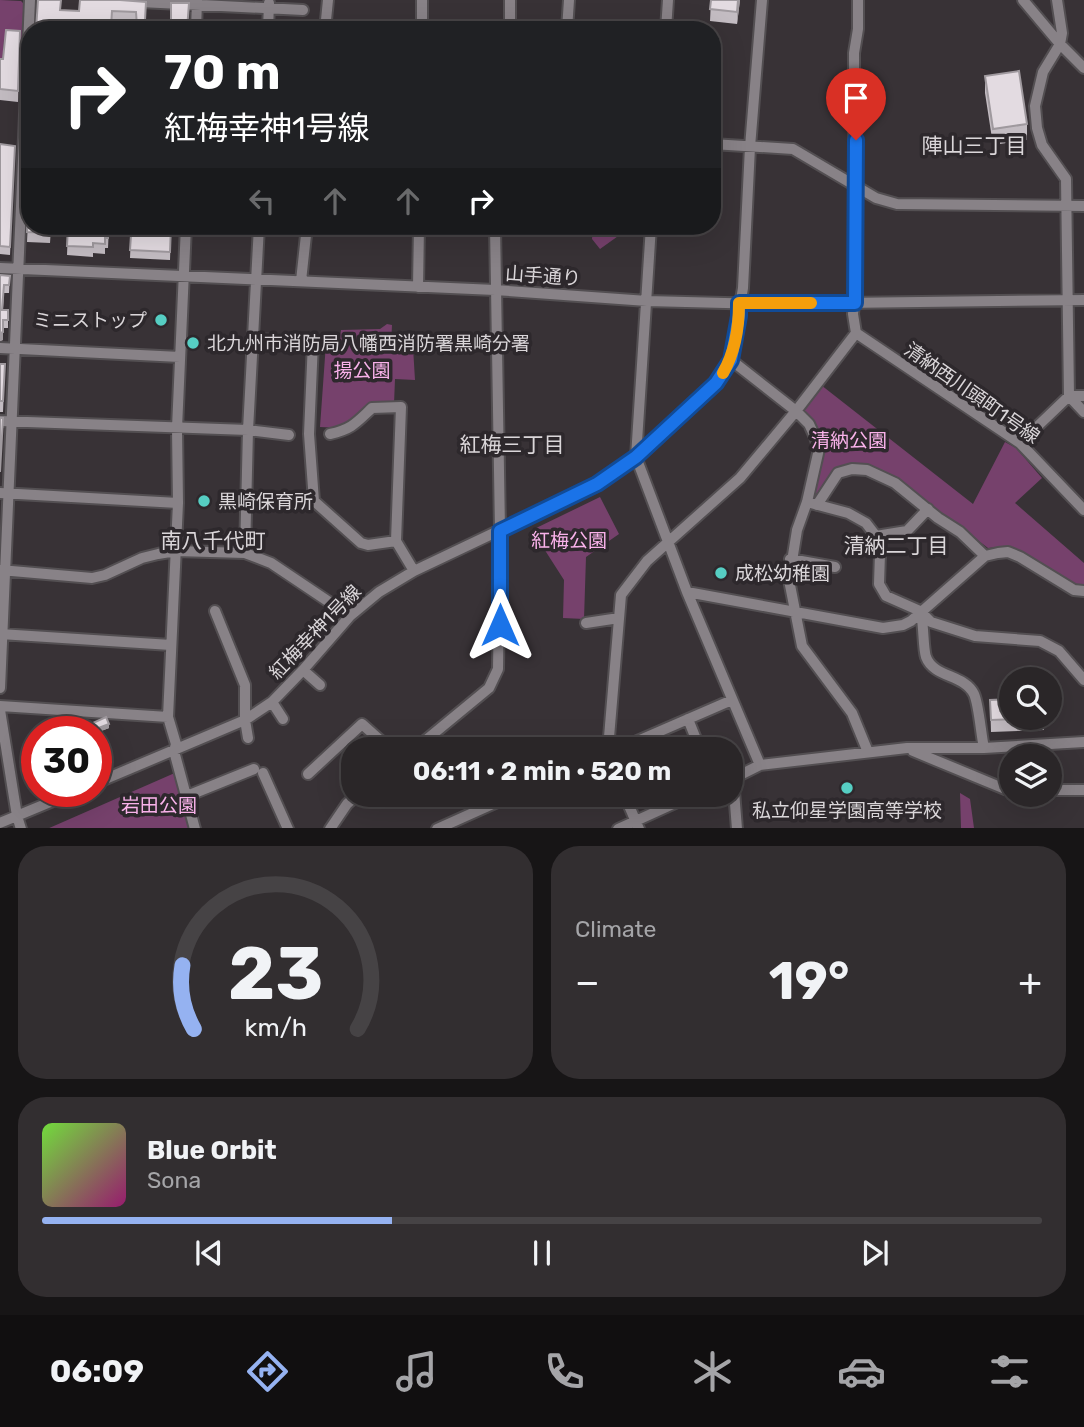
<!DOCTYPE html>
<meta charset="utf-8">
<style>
:root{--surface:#2a2628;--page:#322e30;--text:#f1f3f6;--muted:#a5a5a8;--line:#464345;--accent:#95b2f1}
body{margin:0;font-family:Rubik,"Noto Sans JP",sans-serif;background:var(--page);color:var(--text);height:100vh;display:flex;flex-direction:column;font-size:26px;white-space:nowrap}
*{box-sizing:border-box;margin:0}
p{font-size:23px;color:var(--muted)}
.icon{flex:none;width:38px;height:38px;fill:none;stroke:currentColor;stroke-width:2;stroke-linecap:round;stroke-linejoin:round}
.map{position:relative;height:828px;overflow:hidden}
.drawer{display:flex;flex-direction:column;gap:18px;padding:18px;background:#171516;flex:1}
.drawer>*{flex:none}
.top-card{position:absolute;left:21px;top:21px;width:700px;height:214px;border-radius:28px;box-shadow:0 7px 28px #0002,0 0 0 2px var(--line);background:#202124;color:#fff;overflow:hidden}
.tools{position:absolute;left:999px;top:667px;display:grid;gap:14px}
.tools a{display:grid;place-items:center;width:63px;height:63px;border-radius:50%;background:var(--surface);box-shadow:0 7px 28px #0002,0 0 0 2px var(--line);font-size:35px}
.speed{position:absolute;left:21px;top:716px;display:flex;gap:14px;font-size:35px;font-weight:700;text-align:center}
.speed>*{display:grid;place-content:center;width:91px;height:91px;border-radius:50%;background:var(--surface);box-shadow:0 7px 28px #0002,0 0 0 2px var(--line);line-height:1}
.speed .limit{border:10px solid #d22;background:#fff;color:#111}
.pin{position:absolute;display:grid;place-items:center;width:60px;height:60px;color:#fff;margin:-72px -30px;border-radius:50% 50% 50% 0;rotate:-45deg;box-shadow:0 0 7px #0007}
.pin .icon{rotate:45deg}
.me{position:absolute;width:77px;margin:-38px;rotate:0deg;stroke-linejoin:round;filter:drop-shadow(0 0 5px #0008)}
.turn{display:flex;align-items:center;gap:24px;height:147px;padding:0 28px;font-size:32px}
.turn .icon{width:91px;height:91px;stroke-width:2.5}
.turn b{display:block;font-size:49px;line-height:60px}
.lanes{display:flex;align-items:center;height:66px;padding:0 28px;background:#0003;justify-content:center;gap:35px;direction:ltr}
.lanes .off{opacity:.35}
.big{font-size:52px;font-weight:700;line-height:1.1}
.drawer .card{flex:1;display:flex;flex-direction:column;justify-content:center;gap:10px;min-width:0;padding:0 24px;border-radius:28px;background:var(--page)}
.drawer .dial{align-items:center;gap:0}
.dial svg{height:182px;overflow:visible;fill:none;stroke:var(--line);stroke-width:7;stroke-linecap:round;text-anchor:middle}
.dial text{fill:var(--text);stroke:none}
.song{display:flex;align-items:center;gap:21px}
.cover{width:84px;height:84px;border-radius:10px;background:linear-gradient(135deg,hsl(100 70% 55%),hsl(320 70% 35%))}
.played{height:7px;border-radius:4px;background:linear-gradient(90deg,var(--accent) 35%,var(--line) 35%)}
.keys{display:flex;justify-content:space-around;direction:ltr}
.heat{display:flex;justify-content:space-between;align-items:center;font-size:38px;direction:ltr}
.drawer .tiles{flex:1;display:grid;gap:18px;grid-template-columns:1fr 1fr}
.card:last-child{grid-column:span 2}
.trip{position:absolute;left:341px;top:737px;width:402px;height:70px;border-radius:28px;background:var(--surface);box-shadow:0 7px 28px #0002,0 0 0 2px var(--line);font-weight:700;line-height:70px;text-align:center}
.tabs{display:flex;height:112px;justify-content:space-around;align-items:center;background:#110f10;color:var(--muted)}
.tabs .icon{width:49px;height:49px}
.tabs .selected{color:var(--accent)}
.tabs b{font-size:32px;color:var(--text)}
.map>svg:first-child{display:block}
</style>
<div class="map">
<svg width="1084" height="829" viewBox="0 0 1084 829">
<rect width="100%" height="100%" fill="#383236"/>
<path fill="#76416c" d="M 0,0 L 21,1 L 24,4 L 22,40 L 4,39 L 2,65 L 0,65 Z
M 593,226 L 625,226 L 621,234 L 600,249 L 592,239 Z
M 387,324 L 392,325 L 391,346 L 413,347 L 415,380 L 395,379 L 394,404 L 359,417 L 340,428 L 320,427 L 326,343 L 339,344 L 341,330 L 380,329 Z
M 821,385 L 973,504 L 1005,442 L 1016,448 L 1042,478 L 1015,503 L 1084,563 L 1084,585 L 1074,584 L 1009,546 L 988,548 L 897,479 L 836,471 L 825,481 L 814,498 L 812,497 L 823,453 L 812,420 L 805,412 L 804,407 Z
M 600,497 L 619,534 L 586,557 L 584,619 L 563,618 L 564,580 L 532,530 Z
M 177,772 L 190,829 L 47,829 Z
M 960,793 L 970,799 L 974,828 L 961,828 Z"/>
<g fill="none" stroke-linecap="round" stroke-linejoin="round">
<defs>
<path id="minor" d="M 100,0 L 303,10
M 510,0 L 510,30
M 858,0 L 858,29 L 854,53 L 855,292 L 853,314 L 856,333 L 1020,443 L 1084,510
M 1023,0 L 1060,44 L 1084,68
M 1057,0 L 1062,33 L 1060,44 L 1043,72 L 1035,106 L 1037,128 L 1042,145 L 1066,179 L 1069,396 L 1084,412
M 196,30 L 197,0
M 268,30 L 269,3
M 325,30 L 328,0
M 422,30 L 422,0
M 567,30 L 569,0
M 666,30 L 668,0
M 712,144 L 793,149 L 876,198 L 897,204 L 1084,206
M 186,226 L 177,428 L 178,503 L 168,717 L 176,744 L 174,751 L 195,829
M 651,226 L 636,457 L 687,592 L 760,765 L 732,779
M 0,268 L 495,290 L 647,301 L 764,304 L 1084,300
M 301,281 L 307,226
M 418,287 L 419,226
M 252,339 L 313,342 L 309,434 L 314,501 L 361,543 L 368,545 L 396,541
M 0,348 L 180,357
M 731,360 L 796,411 L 809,424 L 815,437 L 819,449 L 807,502 L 797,530 L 789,580 L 802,646 L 852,713 L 868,752
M 0,421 L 248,430 L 289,435
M 330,434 C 352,429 356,423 372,408 L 401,407 L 396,541 L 414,571
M 1020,443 L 1069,396 L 1084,396
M 0,493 L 178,503
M 807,502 L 848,513 L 866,523 L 876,536 L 880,553 L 879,584 L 886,596 L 920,611 L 931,622 L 975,636 L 1040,641 L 1059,651 L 1084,680
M 817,505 L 838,473 L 852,469 L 867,470 L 895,483 L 938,518 L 960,532 L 985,556
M 876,536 L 907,531 L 928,509
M 245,553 L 248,430 L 259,226
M 790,559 L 835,567
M 0,570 L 92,578 L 105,575 L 142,558 L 158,554 L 176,551 L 245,553 L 271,563 L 350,616
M 687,592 L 883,628 L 903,625 L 911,621 L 985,556 L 998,553 L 1008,552 L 1020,557 L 1074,590 L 1084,591
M 215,611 L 245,685 L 245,720 L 248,738
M 921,613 C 924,627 923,648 926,657 C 934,678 964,674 974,694 C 979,705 981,735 984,748
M 586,623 L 619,618
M 0,634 L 171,645
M 303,670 L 320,685
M 0,688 L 30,0
M 272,702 L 283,719
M 0,706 L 168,717
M 0,710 L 17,816 L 21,829
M 688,719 L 700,749
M 415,749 L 489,688 L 498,669 L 500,531 L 495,226
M 608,749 L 621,595 L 647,561 L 740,478 L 796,411 L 856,333
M 619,749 L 732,700
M 913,751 L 1005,789 L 1012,789
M 760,765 L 907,748 L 984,748 L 1084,742
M 263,773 L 288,829
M 308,774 L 362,724 L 390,749
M 733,778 L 737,829
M 96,783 L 245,720 L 272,702 L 303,670 L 350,616 L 379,592 L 414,571 L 597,484 L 636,457 L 716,383 L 731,360 L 743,288 L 750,147 L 762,0
M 1050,790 L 1084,790
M 624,794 L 639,829
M 187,796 L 254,769
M 0,823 L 77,791
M 330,829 L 347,804 L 358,794
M 437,829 L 515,794
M 618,829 L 695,794"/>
</defs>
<use href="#minor" stroke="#534f52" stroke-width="14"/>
<use href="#minor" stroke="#888287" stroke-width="10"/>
</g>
<path fill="#c3bcc2" d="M 120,0 L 145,20 L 147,20 L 147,30 L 136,30 L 136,20 L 112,19 L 111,30 L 36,30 L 61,10 L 79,11 Z
M 711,0 L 740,0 L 737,24 L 710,21 Z
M 20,31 L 18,102 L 0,100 L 0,59 L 3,59 Z
M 985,76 L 1027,124 L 1027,140 L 993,145 L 985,93 Z
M 0,144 L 15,146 L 10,255 L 0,254 Z
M 29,198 L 30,226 L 109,226 L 108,248 L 105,248 L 105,254 L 93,253 L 93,257 L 67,255 L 68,229 L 51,228 L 50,243 L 27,242 Z
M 153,226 L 175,226 L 174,230 L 171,230 L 170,260 L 130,258 L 131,235 L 153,236 Z
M 0,275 L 10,276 L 9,293 L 4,293 L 3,310 L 8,310 L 8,328 L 3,328 L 3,340 L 0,341 Z
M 0,364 L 5,364 L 3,412 L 0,412 Z
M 990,700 L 1044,718 L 1044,730 L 991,732 Z
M 82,728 L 109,728 L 96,733 L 96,732 L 82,732 Z"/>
<path fill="#9f999e" d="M 738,0 L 740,0 L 737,24 L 737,12 Z
M 3,320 L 3,340 L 0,341 L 0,333 Z
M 109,724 L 109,728 L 96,733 L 96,729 Z"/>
<path fill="#e3dbe1" stroke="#9f999e" stroke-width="2" d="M 38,0 L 61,0 L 60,10 L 79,11 L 80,0 L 120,0 L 146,2 L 145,20 L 147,20 L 147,28 L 137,27 L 136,12 L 112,11 L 111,27 L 94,26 L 94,30 L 36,30 Z
M 711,0 L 738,0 L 737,12 L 710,9 Z
M 171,3 L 189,3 L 187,30 L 164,30 L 164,28 L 171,29 Z
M 363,25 L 373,25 L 373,30 L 359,30 L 359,27 L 363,28 Z
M 112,28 L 128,29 L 128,30 L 112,30 Z
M 6,30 L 20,31 L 18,91 L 0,89 L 0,59 L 3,59 Z
M 1019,71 L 1027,124 L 993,129 L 985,76 Z
M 0,144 L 15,146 L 10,247 L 0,246 Z
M 29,198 L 30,198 L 30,226 L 50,226 L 50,233 L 27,232 Z
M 68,226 L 109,226 L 108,238 L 105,238 L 105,244 L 93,243 L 93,247 L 67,246 Z
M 153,226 L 171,226 L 170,252 L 130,250 L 131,235 L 153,236 Z
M 0,275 L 10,276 L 9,285 L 4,285 L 2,310 L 8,310 L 8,320 L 3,320 L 3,332 L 0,333 Z
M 0,364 L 5,364 L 3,401 L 0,401 Z
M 0,418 L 3,418 L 0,472 Z
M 1012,699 L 1012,718 L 1044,718 L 991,720 L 990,700 Z
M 106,717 L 109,724 L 96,729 L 82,728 Z"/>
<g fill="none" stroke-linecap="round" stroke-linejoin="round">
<defs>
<path id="route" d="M 500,625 L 500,531 L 597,484 L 636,457 L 716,383 L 731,360 L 739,316 L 739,303 L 855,303 L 856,140"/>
</defs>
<use href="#route" stroke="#114b97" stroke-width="18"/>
<use href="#route" stroke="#1a73e8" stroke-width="12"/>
<path stroke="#f59e0b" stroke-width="12" d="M 723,373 C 735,352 739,327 739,303 L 811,303"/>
</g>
<g fill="#56cec3" stroke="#2d282c" stroke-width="2.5">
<circle cx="161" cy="320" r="7"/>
<circle cx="193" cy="343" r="7"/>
<circle cx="204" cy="501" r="7"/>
<circle cx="721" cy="573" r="7"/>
<circle cx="847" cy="788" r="7"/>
</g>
<g text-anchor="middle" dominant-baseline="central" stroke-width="7" stroke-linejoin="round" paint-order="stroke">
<g font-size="19" fill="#dad6d9" stroke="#2d282c">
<text transform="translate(543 276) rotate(4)">山手通り</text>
<text transform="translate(972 393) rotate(35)">清納西川頭町1号線</text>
<text transform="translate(315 632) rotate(-46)">紅梅幸神1号線</text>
</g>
<g font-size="19" fill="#dad6d9" stroke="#2d282c" text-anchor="start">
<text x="147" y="320" text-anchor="end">ミニストップ</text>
<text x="207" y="343">北九州市消防局八幡西消防署黒崎分署</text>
<text x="218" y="501">黒崎保育所</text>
<text x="735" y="573">成松幼稚園</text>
<text x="847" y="810" text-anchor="middle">私立仰星学園高等学校</text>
</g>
<g font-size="19" fill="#f9b2ea" stroke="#2d282c">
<text x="362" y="370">揚公園</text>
<text x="849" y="440">清納公園</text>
<text x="569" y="540">紅梅公園</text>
<text x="159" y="805">岩田公園</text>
</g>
<g font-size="21" fill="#dad6d9" stroke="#2d282c">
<text x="974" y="145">陣山三丁目</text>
<text x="512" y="444">紅梅三丁目</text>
<text x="213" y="540">南八千代町</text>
<text x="896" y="545">清納二丁目</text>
</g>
</g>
</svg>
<div class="tools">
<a><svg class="icon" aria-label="search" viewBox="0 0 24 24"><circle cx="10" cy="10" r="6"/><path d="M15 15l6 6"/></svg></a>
<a><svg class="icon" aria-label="layers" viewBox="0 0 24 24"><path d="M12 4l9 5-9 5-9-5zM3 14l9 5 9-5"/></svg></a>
</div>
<div class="speed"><div class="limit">30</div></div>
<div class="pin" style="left:856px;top:140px;background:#d93025"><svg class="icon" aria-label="arrive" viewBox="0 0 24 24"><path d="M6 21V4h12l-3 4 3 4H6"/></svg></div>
<svg class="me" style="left:500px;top:625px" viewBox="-20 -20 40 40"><path d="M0-17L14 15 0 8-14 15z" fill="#1a73e8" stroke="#fff" stroke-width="4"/></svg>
<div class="trip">06:11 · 2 min · 520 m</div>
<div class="top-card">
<div class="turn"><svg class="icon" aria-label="right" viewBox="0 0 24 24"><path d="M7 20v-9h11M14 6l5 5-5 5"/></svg><div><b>70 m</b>紅梅幸神1号線</div></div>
<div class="lanes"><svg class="icon off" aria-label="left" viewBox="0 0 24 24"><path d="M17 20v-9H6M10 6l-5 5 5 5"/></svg><svg class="icon off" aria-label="ahead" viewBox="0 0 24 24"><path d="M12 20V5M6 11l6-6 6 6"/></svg><svg class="icon off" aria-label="ahead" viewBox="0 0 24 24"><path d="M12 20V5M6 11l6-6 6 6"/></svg><svg class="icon" aria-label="right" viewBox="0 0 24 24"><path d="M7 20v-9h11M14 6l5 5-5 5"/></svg></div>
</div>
</div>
<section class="drawer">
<div class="tiles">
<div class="card dial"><svg viewBox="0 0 100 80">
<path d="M14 69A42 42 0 1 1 86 69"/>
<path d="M14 69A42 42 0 0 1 9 41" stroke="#95b2f1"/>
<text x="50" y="56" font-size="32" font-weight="700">23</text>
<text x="50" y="72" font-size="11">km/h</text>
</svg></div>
<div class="card"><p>Climate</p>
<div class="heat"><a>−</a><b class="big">19°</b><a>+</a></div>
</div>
<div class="card">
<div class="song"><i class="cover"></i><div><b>Blue Orbit</b><p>Sona</p></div></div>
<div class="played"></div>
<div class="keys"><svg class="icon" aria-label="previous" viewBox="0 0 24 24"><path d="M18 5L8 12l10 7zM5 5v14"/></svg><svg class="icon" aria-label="pause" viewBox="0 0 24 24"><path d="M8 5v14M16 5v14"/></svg><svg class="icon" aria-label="next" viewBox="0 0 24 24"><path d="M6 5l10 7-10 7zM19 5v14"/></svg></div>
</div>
</div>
</section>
<nav class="tabs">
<b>06:09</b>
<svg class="icon selected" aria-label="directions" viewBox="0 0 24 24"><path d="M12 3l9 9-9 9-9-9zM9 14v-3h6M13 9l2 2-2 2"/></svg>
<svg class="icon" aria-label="music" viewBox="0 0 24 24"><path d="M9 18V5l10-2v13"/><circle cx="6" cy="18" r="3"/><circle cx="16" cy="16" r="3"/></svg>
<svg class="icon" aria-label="phone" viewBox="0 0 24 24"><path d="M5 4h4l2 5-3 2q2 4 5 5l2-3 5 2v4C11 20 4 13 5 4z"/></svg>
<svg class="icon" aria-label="climate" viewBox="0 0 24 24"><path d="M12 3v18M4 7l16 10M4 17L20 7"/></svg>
<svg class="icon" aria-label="car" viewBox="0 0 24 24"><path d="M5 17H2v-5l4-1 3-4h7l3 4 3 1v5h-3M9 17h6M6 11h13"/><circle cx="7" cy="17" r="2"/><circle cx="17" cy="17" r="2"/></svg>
<svg class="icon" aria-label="filters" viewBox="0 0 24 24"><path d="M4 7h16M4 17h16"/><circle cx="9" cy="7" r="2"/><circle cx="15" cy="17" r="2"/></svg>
</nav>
